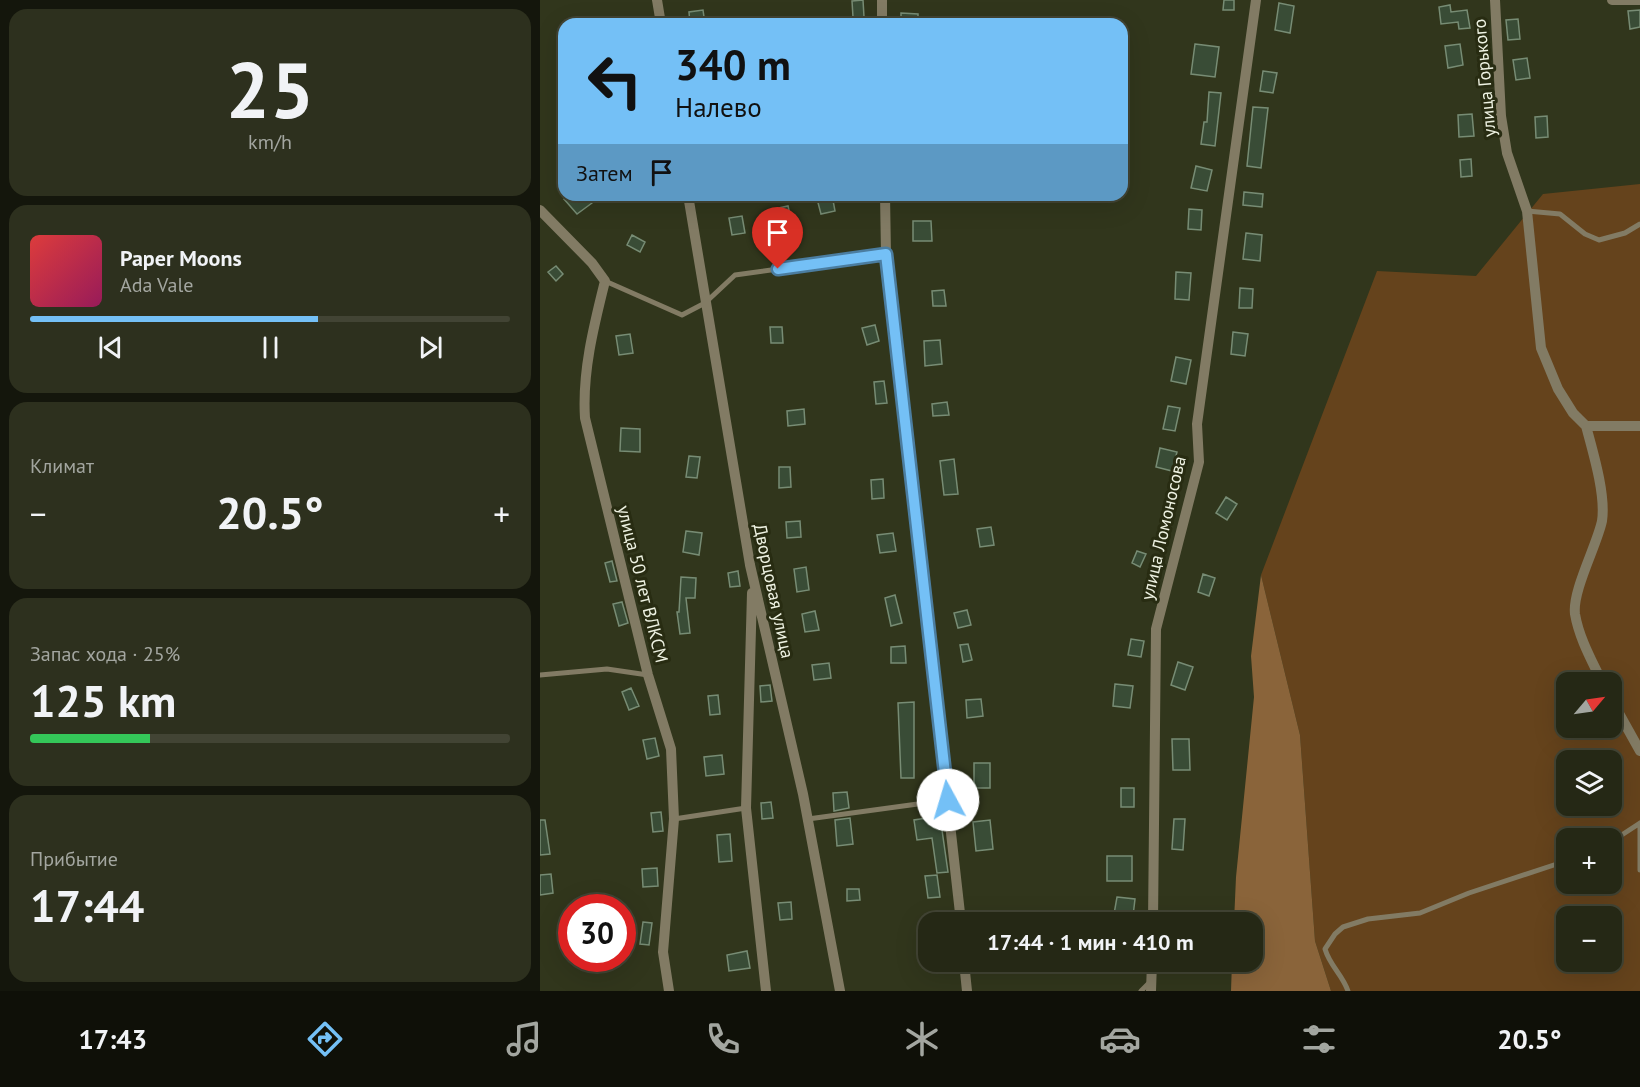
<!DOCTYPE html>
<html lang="ru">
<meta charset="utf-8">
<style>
:root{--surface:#252815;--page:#2d301e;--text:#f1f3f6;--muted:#a3a6a0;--line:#424434;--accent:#74c0f6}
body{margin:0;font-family:"PT Sans",sans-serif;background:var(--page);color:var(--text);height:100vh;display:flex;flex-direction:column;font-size:22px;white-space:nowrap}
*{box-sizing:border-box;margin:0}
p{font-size:20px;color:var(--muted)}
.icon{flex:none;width:33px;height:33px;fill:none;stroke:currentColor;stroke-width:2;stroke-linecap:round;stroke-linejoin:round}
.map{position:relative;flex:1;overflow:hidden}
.details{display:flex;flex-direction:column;gap:9px;padding:9px;background:#14160c;width:540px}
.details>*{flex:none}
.top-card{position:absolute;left:18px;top:18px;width:570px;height:183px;border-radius:18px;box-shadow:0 6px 24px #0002,0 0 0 2px var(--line);background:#74c0f6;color:#111;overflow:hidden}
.needle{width:39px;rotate:61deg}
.controls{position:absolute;left:1016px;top:672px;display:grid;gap:12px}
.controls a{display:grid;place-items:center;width:66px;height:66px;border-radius:12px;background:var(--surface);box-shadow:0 6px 24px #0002,0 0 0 2px var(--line);font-size:30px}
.speed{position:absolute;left:18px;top:894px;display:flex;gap:12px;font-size:30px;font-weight:700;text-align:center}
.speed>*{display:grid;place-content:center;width:78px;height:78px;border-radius:50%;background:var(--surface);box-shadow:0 6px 24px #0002,0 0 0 2px var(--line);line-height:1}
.speed .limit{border:9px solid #d22;background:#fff;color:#111}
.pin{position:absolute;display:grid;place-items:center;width:51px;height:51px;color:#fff;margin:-62px -26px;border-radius:50% 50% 50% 0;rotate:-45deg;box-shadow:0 0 6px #0007}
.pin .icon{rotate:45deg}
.me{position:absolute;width:66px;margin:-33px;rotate:354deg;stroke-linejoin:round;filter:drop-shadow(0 0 4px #0008)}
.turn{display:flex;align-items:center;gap:21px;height:126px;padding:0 18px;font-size:27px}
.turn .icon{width:78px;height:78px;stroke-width:2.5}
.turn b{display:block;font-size:42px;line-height:51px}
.then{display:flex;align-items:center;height:57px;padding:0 18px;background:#0003;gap:12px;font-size:22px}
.big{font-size:45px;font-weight:700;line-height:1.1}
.details .card{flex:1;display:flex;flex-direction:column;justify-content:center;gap:9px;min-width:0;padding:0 21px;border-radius:18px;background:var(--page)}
.details .dial{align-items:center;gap:0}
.dial b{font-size:78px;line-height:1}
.song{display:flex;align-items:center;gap:18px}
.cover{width:72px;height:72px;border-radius:9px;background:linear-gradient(135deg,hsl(0 70% 55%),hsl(330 70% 35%))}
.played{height:6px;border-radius:3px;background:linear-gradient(90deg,var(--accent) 60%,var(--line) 60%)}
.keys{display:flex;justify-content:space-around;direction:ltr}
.heat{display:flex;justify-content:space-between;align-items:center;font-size:33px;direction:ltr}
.charge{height:9px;border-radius:4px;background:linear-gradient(90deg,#34c759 25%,var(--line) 0)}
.trip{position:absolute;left:378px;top:912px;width:345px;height:60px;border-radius:18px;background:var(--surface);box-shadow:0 6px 24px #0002,0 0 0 2px var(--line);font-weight:700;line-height:60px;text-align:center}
.tabs{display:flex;height:96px;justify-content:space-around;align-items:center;background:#0f1008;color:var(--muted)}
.tabs .icon{width:42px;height:42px}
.tabs .on{color:var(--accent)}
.tabs b{font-size:27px;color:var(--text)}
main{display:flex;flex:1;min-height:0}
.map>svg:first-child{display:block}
</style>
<main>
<section class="details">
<div class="card dial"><b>25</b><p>km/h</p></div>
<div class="card">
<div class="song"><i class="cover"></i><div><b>Paper Moons</b><p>Ada Vale</p></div></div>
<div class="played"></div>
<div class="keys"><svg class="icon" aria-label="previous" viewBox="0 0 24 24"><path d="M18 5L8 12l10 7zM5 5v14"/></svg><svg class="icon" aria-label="pause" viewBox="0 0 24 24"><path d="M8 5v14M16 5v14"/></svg><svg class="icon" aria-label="next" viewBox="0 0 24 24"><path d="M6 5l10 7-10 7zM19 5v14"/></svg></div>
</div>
<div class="card"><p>Климат</p>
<div class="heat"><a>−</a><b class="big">20.5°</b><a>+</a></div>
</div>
<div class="card"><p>Запас хода · 25%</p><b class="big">125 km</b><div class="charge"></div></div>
<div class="card"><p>Прибытие</p><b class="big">17:44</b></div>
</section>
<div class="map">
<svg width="1100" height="991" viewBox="0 0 1100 991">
<rect width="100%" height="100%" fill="#31361c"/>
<path fill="#65431c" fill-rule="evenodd" d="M 1100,184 L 1100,991 L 791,991 L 775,941 L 760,735 L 721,575 L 837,271 L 936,276 L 1003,194 ZM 1026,682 L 1071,682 L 1071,728 L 1026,728 ZM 1026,760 L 1071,760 L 1071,806 L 1026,806 ZM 1026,838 L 1071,838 L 1071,884 L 1026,884 ZM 1026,916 L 1071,916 L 1071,962 L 1026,962 Z"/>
<path fill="#8a643a" d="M 721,575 L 760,735 L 775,941 L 791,991 L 691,991 L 692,962 L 712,962 L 712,922 L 694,922 L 696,877 L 714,697 L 711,656 Z"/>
<path fill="#394c36" stroke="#778c74" stroke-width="1.5" d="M 323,0 L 324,17 L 313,17 L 312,1 Z
M 684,0 L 694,0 L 694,10 L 683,10 Z
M 739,3 L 754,6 L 750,33 L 735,30 Z
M 910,5 L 911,12 L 927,10 L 930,28 L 919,29 L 918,22 L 901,24 L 899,7 Z
M 163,10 L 165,24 L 150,24 L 149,12 Z
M 1100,10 L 1100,27 L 1090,29 L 1088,11 Z
M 361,13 L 378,14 L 378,24 L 361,24 Z
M 978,19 L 980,39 L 968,40 L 966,20 Z
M 655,44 L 679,47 L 675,77 L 651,74 Z
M 920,44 L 923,65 L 908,68 L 905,46 Z
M 987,58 L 990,78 L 976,80 L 973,60 Z
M 723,71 L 737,73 L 733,93 L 720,91 Z
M 669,92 L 681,93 L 675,146 L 661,144 L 664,122 L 667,122 Z
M 713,107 L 728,108 L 721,168 L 707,166 Z
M 932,114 L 934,136 L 919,137 L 918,115 Z
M 1007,116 L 1008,137 L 996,138 L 995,117 Z
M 931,159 L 932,176 L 921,177 L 920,160 Z
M 656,166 L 672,170 L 667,191 L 651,188 Z
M 704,192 L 723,194 L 722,207 L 703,205 Z
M 29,195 L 45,195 L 52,203 L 37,214 L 24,199 Z
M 276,195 L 292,195 L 295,211 L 281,214 Z
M 248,206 L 251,219 L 232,223 L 229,210 Z
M 649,209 L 662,210 L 661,230 L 648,229 Z
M 202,216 L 205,233 L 192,235 L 189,218 Z
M 373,221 L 391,221 L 392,241 L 373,241 Z
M 706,233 L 722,235 L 720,261 L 703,259 Z
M 92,235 L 105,242 L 100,252 L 87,245 Z
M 16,266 L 23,274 L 16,281 L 8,272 Z
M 636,272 L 651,273 L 649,300 L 635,299 Z
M 700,288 L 713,289 L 712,308 L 699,308 Z
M 404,290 L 406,306 L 393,306 L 392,291 Z
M 335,325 L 339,341 L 327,345 L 322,328 Z
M 230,327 L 242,327 L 243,343 L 231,343 Z
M 693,332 L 708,334 L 705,356 L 691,354 Z
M 90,334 L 93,353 L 79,355 L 76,336 Z
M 400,340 L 402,364 L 385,366 L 384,341 Z
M 636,357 L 651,360 L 646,384 L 631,381 Z
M 344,381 L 347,403 L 336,404 L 334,382 Z
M 407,402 L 409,415 L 393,416 L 392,404 Z
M 628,406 L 640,408 L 635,431 L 623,429 Z
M 264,409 L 265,424 L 248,426 L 247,411 Z
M 81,428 L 100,429 L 100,452 L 80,451 Z
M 620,448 L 637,452 L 632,471 L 616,467 Z
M 149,456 L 160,457 L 157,478 L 146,477 Z
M 414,459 L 418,494 L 404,495 L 400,461 Z
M 239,467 L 250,467 L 251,487 L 239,488 Z
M 343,479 L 344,498 L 332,499 L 331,480 Z
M 686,497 L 697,504 L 687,520 L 676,513 Z
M 260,521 L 261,537 L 247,538 L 246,522 Z
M 451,527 L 454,545 L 440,547 L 437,529 Z
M 146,531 L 162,533 L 159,555 L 143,552 Z
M 353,533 L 356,551 L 340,553 L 337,535 Z
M 597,551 L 606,554 L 600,567 L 592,563 Z
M 72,561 L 77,581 L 70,582 L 65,563 Z
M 266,567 L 269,590 L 257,592 L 254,569 Z
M 198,571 L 200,586 L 190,587 L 188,573 Z
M 663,574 L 675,578 L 669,596 L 658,592 Z
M 141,577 L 156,578 L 155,598 L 146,598 L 150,633 L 140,634 L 137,612 L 139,612 Z
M 355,595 L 362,623 L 351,626 L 345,598 Z
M 82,602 L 88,623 L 79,626 L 73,604 Z
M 427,610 L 431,625 L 418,628 L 414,613 Z
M 275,611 L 279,630 L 265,632 L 262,614 Z
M 591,639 L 604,641 L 601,657 L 588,655 Z
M 428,644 L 432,660 L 423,662 L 420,645 Z
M 365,646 L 366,663 L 351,663 L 351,647 Z
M 638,662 L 653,667 L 645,690 L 631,685 Z
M 289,663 L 291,678 L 274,680 L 272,665 Z
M 575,684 L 593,686 L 590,708 L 573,706 Z
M 230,685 L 232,701 L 221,702 L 220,686 Z
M 91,688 L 99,706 L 89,710 L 82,692 Z
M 178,695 L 180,714 L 170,715 L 168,696 Z
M 441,699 L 443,716 L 427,718 L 426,700 Z
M 374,702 L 374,778 L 361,778 L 358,703 Z
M 115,738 L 119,756 L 107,759 L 103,740 Z
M 632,739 L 649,739 L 650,770 L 633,770 Z
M 182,755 L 184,774 L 166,776 L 164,757 Z
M 434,763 L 450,763 L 450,788 L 434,788 Z
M 581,788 L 594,788 L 594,807 L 581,807 Z
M 307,792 L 309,808 L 294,811 L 293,793 Z
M 231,802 L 233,818 L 222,819 L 221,803 Z
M 121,812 L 123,831 L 113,832 L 111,813 Z
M 400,816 L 408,872 L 397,873 L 392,838 L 377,840 L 374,820 Z
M 310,818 L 313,844 L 297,846 L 295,820 Z
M 634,819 L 645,819 L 643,850 L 632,849 Z
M 0,820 L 5,820 L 10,854 L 0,855 Z
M 450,820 L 453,849 L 436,851 L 433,822 Z
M 190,834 L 192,861 L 179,862 L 177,835 Z
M 567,856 L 592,856 L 592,881 L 567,881 Z
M 117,868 L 118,886 L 103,887 L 102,869 Z
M 11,874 L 13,893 L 0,895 L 0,875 Z
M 397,875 L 400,897 L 388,898 L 385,876 Z
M 307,889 L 319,889 L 320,900 L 307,901 Z
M 577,897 L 595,899 L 593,916 L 574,914 Z
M 251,902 L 252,919 L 240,920 L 238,903 Z
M 103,922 L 112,923 L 109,945 L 100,944 Z
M 207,951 L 210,968 L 189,971 L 187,955 Z
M 392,962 L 406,962 L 406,971 L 392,971 Z"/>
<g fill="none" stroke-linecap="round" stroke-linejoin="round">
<path stroke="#827b64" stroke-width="5" d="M 987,211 L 1020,214 L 1045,234 L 1059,240 L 1085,233 L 1100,224
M 65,281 L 142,315 L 165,303 L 195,275 L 346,254
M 0,675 L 67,669 L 108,675
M 134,819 L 206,808
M 268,819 L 407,800
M 1100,823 L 1100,870
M 1071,842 L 1100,823
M 601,991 L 610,982
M 808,991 C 802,974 790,966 785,949 L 795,934 L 803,927 L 828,919 L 880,913 L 929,893 L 1026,861"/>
<path stroke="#827b64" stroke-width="10" d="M 117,0 L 121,24
M 342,0 L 342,24
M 955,0 L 961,116 L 967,153 L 987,211 L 1001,348 L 1018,389 L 1033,413 L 1046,426 L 1100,426
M 1072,0 L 1100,0
M 148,195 L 210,565 L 263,794 L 300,991
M 345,195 L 346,254 L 421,922
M 0,210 L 52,263 L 65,281 C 54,325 42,372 45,418 L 108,675 L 131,749 L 134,819 L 123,952 L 129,991
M 1046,426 C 1053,452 1066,495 1062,521 C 1057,545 1032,591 1035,614 C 1039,638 1052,661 1062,682
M 212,593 L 206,808 L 226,991
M 1071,699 L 1100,751
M 613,922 L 616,629 L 659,462 L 657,424 L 716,0
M 424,962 L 427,991
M 611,991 L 612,962"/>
</g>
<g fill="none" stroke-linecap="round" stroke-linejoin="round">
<defs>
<path id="route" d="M 238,269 L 346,254 L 408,800"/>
</defs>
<use href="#route" stroke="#4b7da0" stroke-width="15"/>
<use href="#route" stroke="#74c0f6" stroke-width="10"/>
</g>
<g text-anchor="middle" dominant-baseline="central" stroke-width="6" stroke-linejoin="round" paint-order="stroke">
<g font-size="18" fill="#eef2e2" stroke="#282c12">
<text transform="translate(944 78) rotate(-95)">улица Горького</text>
<text transform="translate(623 528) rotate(-77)">улица Ломоносова</text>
<text transform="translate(103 584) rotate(76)">улица 50 лет ВЛКСМ</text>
<text transform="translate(234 591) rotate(78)">Дворцовая улица</text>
</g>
</g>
</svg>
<div class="controls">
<a><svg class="needle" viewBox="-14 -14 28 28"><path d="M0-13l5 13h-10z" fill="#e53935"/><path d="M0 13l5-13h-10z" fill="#a3a6a0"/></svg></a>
<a><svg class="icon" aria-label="layers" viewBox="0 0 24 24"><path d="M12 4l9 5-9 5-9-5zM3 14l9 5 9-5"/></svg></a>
<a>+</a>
<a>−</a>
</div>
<div class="speed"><div class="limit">30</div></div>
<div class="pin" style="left:238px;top:269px;background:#d93025"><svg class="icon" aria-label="arrive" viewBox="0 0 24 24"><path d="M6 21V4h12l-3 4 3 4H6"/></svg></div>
<svg class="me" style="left:408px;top:800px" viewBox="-20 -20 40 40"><circle r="19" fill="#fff"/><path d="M0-13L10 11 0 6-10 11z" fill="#74c0f6"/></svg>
<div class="trip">17:44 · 1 мин · 410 m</div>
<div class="top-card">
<div class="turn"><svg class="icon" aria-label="left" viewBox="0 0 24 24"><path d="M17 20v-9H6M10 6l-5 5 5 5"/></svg><div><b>340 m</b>Налево</div></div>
<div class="then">Затем<svg class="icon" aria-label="arrive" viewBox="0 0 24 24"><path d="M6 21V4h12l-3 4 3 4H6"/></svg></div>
</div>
</div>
</main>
<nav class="tabs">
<b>17:43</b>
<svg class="icon on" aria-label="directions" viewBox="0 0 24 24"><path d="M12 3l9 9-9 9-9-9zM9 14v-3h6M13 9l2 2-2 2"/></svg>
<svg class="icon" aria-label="music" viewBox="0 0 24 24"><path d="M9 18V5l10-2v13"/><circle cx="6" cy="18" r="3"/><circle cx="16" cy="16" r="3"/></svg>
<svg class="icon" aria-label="phone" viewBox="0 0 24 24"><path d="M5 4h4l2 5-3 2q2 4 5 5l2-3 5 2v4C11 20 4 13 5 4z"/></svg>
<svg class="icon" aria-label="climate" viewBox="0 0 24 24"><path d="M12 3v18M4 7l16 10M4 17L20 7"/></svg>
<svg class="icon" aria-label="car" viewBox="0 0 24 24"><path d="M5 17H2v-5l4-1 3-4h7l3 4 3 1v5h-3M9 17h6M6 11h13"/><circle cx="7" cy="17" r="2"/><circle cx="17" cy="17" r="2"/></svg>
<svg class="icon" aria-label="filters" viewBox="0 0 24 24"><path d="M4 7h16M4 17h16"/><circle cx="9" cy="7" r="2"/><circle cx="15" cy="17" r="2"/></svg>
<b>20.5°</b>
</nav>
